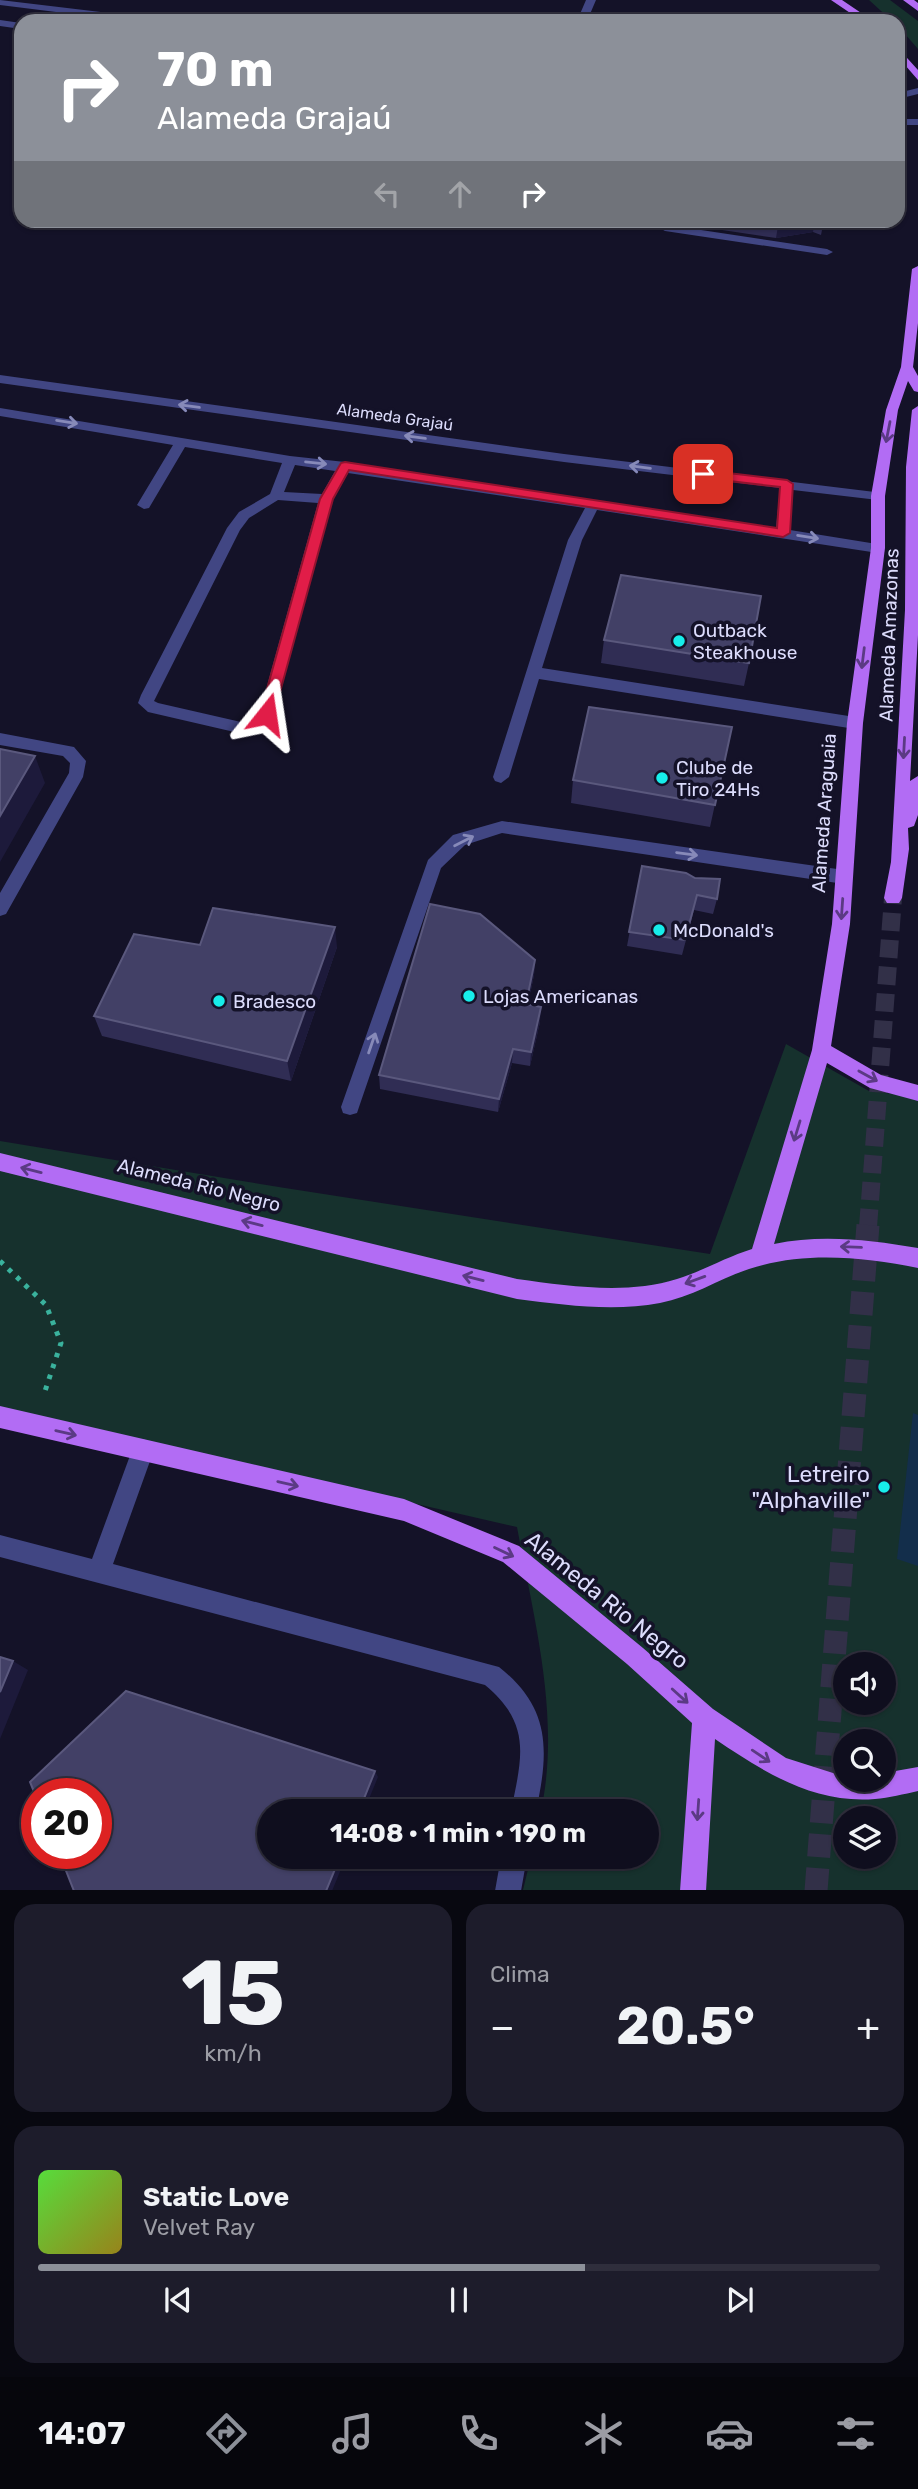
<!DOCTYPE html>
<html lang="pt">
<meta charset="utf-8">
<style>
:root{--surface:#0f0e1e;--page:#1d1c2b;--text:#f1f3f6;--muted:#9b9ca4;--line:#2f2e3c;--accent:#8c9099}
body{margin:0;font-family:Rubik,sans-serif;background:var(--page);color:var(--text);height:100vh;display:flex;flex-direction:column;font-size:26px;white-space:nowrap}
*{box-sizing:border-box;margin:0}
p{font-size:23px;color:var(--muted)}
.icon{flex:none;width:38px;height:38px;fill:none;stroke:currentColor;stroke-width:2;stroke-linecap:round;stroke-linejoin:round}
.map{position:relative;height:1890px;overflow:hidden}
.panel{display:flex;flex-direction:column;gap:14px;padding:14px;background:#080810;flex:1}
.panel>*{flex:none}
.hud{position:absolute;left:14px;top:14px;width:891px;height:214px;border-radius:21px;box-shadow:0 2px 5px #0004,0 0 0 2px var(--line);background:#8c9099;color:#fff;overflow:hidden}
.fabs{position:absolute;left:833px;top:1652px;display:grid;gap:14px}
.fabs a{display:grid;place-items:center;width:63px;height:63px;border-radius:50%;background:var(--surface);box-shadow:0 2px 5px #0004,0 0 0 2px var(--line);font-size:35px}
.speed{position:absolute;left:21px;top:1778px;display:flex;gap:14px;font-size:35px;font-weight:700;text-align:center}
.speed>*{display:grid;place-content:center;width:91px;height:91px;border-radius:50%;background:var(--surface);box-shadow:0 2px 5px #0004,0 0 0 2px var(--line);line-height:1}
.speed .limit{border:10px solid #d22;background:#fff;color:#111}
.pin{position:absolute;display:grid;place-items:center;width:60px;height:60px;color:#fff;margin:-30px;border-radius:14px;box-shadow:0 4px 10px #0006}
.me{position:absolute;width:77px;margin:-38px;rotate:15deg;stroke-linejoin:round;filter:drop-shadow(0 0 5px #0008)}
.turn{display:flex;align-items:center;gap:24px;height:147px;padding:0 28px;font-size:32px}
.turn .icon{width:91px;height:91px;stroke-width:2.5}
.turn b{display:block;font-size:49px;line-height:60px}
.lanes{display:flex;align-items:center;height:66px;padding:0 28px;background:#0003;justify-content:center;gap:35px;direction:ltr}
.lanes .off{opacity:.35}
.big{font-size:52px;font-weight:700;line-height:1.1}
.panel .tile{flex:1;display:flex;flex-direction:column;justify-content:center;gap:10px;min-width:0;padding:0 24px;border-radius:21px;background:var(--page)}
.panel .dial{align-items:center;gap:0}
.dial b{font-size:91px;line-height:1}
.song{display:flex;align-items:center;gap:21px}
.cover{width:84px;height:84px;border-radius:10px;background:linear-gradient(135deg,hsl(110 70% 55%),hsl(50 70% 35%))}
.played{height:7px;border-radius:4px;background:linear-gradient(90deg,var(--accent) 65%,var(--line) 65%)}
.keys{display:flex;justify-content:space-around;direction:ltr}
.heat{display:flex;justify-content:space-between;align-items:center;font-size:38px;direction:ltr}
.panel .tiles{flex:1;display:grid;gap:14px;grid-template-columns:1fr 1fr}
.tile:last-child{grid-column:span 2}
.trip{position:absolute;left:257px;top:1799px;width:402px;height:70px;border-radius:35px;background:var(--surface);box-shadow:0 2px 5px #0004,0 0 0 2px var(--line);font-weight:700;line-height:70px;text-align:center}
.tabs{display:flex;height:112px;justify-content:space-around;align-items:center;background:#06060c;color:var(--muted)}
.tabs .icon{width:49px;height:49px}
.tabs .selected{color:var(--accent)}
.tabs b{font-size:32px;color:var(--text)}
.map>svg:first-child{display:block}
</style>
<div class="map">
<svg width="918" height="1891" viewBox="0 0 918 1891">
<rect width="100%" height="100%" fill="#141228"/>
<path fill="#16312d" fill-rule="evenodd" d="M 869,0 L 890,0 L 918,21 L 918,49 L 898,26 L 898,21 L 892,21 Z
M 786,1044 L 869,1091 L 918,1097 L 918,1890 L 523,1890 L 531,1857 L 648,1857 L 648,1811 L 541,1811 C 561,1717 534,1620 517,1527 L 0,1408 L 0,1141 L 285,1188 L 710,1254 ZM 845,1664 L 884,1664 L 884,1703 L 845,1703 ZM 845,1741 L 884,1741 L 884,1780 L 845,1780 ZM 845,1818 L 884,1818 L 884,1857 L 845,1857 Z"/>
<path fill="#132e4b" d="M 913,1413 L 918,1415 L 918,1566 L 897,1559 Z"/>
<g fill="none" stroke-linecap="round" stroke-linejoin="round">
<path stroke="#323048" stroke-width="18" stroke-dasharray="18 9" stroke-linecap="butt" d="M 868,1227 L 893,898"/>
<path stroke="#323048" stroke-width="23" stroke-dasharray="23 11" stroke-linecap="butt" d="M 816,1891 L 868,1225"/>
<path stroke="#3ab29d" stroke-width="5" stroke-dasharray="4.5 7" stroke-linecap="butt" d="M 0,1261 L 46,1305 L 61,1343 L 44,1394"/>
<path fill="#414683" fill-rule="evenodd" d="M 0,0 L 151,18 L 156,21 L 128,21 L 0,5 Z
M 586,0 L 596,0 L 587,21 L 577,21 Z
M 0,20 L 21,23 L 21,29 L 0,26 Z
M 918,88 L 918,94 L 898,99 L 898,93 Z
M 898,119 L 918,119 L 918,125 L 898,125 Z
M 645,220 L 659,220 L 668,225 L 827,249 L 833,252 L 827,255 L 665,231 Z
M 0,375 L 564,454 L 883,493 L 885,496 L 878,500 L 793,490 L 790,530 L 883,545 L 883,551 L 878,553 L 597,510 L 582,540 L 542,668 L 855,717 L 863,723 L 855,729 L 539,679 L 509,777 L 501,783 L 495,781 L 493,777 L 568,540 L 585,508 L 348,473 L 333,499 L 272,718 L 243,734 L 148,712 L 138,703 L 141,695 L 227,528 L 239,512 L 270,494 L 282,463 L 185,447 L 149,508 L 144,509 L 137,505 L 173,445 L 0,416 L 0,408 L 290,456 L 345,462 L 776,528 L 780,488 L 564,462 L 0,383 ZM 295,465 L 335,471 L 322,494 L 284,492 ZM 278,500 L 318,503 L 260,711 L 241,722 L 158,703 L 154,701 L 157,695 L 240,530 L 249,518 Z
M 0,733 L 74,747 L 86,761 L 83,777 L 6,914 L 0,916 L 0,893 L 69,773 L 70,763 L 63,756 L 0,745 Z
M 502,821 L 844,870 L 852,877 L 844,884 L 502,833 L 465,845 L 441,868 L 359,1107 L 357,1113 L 350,1115 L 343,1113 L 341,1107 L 428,860 L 453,835 Z
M 143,1439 L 151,1442 L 154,1450 L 113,1564 L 499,1667 C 551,1708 549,1751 536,1811 L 511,1811 C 522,1757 532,1724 485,1685 L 0,1557 L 0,1535 L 92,1559 L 135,1442 Z
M 501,1857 L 527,1857 L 521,1891 L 495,1891 Z"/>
<path fill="#b26cf4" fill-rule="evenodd" d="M 831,0 L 842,0 L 873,21 L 862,21 Z
M 903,0 L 914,0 L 918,3 L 918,11 Z
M 898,48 L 918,70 L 918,80 L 898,57 Z
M 918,266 L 918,323 L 913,367 L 918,376 L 918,392 L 914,391 L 908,381 L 898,410 L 885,496 L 885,548 L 863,723 L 850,924 L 831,1046 L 881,1075 L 918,1085 L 918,1101 L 870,1088 L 827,1063 L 774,1244 C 822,1234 870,1240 918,1248 L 918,1268 C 863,1257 804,1251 749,1269 C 719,1279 692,1297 660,1303 C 613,1312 564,1305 517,1299 L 0,1171 L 0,1153 L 517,1279 C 569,1286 626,1295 677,1279 C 703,1271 726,1257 752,1249 L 812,1050 L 832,924 L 847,723 L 871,548 L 871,496 L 886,410 L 901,367 L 912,269 Z
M 918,406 L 918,635 L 910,781 L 918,776 L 918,815 L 914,826 L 908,828 L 909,849 L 902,898 L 899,903 L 887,903 L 884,898 L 891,862 L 905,610 L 906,467 L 912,410 Z
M 0,1406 L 404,1499 L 519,1546 L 643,1648 L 713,1709 L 786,1758 L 833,1773 L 845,1773 L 845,1780 L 884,1780 L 884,1773 L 918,1767 L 918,1791 C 904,1794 889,1798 875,1799 C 813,1804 764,1772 715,1739 L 706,1891 L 680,1891 L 692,1723 L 627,1664 L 503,1562 L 404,1521 L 0,1428 Z"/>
</g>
<path fill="#302d54" d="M 675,220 L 824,220 L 821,235 L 813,232 L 776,238 L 675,223 Z
M 604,640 L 749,663 L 744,686 L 601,663 Z
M 732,727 L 710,827 L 571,803 L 573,780 Z
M 642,866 L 717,899 L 713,914 L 694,910 L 682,955 L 627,946 Z
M 200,945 L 337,947 L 291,1081 L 102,1036 L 94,1016 Z
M 535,960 L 534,975 L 528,1004 L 540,1022 L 530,1066 L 512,1063 L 498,1112 L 380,1089 L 379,1075 Z"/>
<path fill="#1d1a3b" d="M 779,220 L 815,220 L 813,232 L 776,238 Z
M 35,756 L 45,783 L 0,862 L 0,816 Z
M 335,927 L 337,947 L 291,1081 L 287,1061 Z
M 535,960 L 534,975 L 525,1018 L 526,1004 Z
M 541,1007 L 540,1022 L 530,1066 L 531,1052 Z
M 513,1049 L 512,1063 L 498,1112 L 499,1099 Z
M 13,1661 L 28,1670 L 0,1739 L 0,1692 Z
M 375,1771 L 378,1777 L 364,1811 L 359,1811 Z
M 340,1857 L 346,1857 L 332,1891 L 326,1891 Z"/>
<path fill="#424066" stroke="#5a587d" stroke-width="2" d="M 621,575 L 761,596 L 749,663 L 604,640 Z
M 589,707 L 732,727 L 715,805 L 573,780 Z
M 0,749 L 35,756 L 0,816 Z
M 642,866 L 686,873 L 695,878 L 720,879 L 717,899 L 697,895 L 685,940 L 629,932 Z
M 430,904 L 480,914 L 535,960 L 526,1004 L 541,1007 L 531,1052 L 513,1049 L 499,1099 L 379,1075 Z
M 213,908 L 335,927 L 287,1061 L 94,1016 L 134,934 L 200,945 Z
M 0,1657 L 13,1661 L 0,1692 Z
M 126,1691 L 375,1771 L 359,1811 L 270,1811 L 270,1857 L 340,1857 L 326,1891 L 74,1891 L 59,1853 L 96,1853 L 96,1794 L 37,1794 L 37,1799 L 30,1782 Z"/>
<defs><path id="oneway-shaft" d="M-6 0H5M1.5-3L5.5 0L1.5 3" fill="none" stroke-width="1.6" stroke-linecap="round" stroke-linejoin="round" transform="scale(1.75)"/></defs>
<g stroke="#878ab9">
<use href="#oneway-shaft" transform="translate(189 406) rotate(-172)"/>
<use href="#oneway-shaft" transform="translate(67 422) rotate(9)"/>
<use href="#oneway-shaft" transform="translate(415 437) rotate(-172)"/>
<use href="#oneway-shaft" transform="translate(316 463) rotate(6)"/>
<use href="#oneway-shaft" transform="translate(640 467) rotate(-173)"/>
<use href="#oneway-shaft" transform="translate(808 537) rotate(9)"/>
<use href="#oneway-shaft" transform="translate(464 841) rotate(-27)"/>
<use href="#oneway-shaft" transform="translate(687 854) rotate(8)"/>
<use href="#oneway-shaft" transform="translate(372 1043) rotate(-71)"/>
</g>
<g stroke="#5b3a84">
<use href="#oneway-shaft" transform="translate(888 432) rotate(101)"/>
<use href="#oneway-shaft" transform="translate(863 658) rotate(97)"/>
<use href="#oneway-shaft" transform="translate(904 748) rotate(93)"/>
<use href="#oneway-shaft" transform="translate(842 909) rotate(94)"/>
<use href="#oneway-shaft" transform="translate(868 1076) rotate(29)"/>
<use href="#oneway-shaft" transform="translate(797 1131) rotate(107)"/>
<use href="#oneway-shaft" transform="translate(31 1170) rotate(-166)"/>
<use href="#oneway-shaft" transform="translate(252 1223) rotate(-166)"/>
<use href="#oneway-shaft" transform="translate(851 1247) rotate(-178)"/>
<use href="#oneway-shaft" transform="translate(473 1278) rotate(-166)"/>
<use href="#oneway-shaft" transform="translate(695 1280) rotate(160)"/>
<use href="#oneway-shaft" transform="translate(66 1433) rotate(13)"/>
<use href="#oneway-shaft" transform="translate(288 1484) rotate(13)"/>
<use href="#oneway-shaft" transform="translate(504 1552) rotate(26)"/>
<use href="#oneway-shaft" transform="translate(680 1696) rotate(42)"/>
<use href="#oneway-shaft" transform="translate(761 1756) rotate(34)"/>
<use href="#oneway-shaft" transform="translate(698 1810) rotate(94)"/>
</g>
<path fill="#e11d48" stroke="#92132f" stroke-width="2" d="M 345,462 L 777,528 L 780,487 L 703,478 L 697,474 L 703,470 L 787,480 L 793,484 L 790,533 L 783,537 L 349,470 L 333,499 L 274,714 L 267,719 L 262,718 L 260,714 L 320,499 L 341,463 Z"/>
<g fill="#17edea" stroke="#141228" stroke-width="2.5">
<circle cx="679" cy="641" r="7"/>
<circle cx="662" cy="778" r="7"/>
<circle cx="659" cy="930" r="7"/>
<circle cx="469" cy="996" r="7"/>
<circle cx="219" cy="1001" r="7"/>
<circle cx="884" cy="1487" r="7"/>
</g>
<g text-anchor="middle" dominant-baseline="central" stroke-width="7" stroke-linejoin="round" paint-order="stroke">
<g font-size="16" fill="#dcdcfc" stroke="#141228">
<text transform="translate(395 417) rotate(8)">Alameda Grajaú</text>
</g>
<g font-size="19" fill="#dcdcfc" stroke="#141228" text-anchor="start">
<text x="693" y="630">Outback<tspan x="693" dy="22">Steakhouse</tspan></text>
<text x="676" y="767">Clube de<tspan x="676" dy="22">Tiro 24Hs</tspan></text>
<text x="673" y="930">McDonald's</text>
<text x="483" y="996">Lojas Americanas</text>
<text x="233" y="1001">Bradesco</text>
</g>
<g font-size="19" fill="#dcdcfc" stroke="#141228">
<text transform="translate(889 635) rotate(-88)">Alameda Amazonas</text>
<text transform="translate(824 813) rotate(-86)">Alameda Araguaia</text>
<text transform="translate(199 1185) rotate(14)">Alameda Rio Negro</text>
</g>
<g font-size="23" fill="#dcdcfc" stroke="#141228" text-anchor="end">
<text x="870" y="1474">Letreiro<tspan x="870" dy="26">"Alphaville"</tspan></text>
</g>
<g font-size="23" fill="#dcdcfc" stroke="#141228">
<text transform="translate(607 1600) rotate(39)">Alameda Rio Negro</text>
</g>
</g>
</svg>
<div class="fabs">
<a><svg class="icon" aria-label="sound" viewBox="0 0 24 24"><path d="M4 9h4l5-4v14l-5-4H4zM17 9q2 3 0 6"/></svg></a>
<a><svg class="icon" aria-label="search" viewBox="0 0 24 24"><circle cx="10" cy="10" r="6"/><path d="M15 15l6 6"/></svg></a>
<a><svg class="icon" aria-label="layers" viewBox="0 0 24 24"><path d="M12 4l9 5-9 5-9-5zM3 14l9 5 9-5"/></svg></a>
</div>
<div class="speed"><div class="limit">20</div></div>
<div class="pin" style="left:703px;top:474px;background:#d93025"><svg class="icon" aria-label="arrive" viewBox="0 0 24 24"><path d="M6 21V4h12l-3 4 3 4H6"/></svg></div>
<svg class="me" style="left:267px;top:714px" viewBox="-20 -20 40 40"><path d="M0-17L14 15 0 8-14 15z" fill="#e11d48" stroke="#fff" stroke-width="4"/></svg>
<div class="trip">14:08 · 1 min · 190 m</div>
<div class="hud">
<div class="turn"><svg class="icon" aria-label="right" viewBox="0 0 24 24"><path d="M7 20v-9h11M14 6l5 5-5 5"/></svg><div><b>70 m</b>Alameda Grajaú</div></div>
<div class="lanes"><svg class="icon off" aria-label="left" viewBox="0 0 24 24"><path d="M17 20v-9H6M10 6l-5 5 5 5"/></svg><svg class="icon off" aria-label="ahead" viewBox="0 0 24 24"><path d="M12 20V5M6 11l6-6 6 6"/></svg><svg class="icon" aria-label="right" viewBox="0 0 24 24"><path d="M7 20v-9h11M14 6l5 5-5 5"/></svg></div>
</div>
</div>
<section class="panel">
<div class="tiles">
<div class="tile dial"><b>15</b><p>km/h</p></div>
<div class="tile"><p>Clima</p>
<div class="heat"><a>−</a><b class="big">20.5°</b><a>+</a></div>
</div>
<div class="tile">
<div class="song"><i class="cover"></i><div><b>Static Love</b><p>Velvet Ray</p></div></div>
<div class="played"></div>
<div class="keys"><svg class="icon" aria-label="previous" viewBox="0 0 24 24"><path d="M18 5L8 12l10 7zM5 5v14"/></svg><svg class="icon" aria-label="pause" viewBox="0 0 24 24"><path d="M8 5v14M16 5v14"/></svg><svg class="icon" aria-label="next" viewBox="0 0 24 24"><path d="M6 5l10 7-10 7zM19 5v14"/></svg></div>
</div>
</div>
</section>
<nav class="tabs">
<b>14:07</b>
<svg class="icon selected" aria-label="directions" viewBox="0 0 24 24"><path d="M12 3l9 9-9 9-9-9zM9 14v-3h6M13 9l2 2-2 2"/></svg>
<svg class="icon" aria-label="music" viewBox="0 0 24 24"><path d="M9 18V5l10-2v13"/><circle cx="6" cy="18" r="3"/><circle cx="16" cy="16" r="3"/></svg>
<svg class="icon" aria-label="phone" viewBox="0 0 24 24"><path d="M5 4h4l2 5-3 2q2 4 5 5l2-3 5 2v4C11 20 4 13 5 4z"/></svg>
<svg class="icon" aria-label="climate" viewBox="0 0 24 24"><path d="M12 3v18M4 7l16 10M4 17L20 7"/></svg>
<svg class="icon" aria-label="car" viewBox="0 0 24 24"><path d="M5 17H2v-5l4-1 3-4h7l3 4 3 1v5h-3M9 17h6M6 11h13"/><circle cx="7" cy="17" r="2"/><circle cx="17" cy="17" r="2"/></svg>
<svg class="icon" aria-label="filters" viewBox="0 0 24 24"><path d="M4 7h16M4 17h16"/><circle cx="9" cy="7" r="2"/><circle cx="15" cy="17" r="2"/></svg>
</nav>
